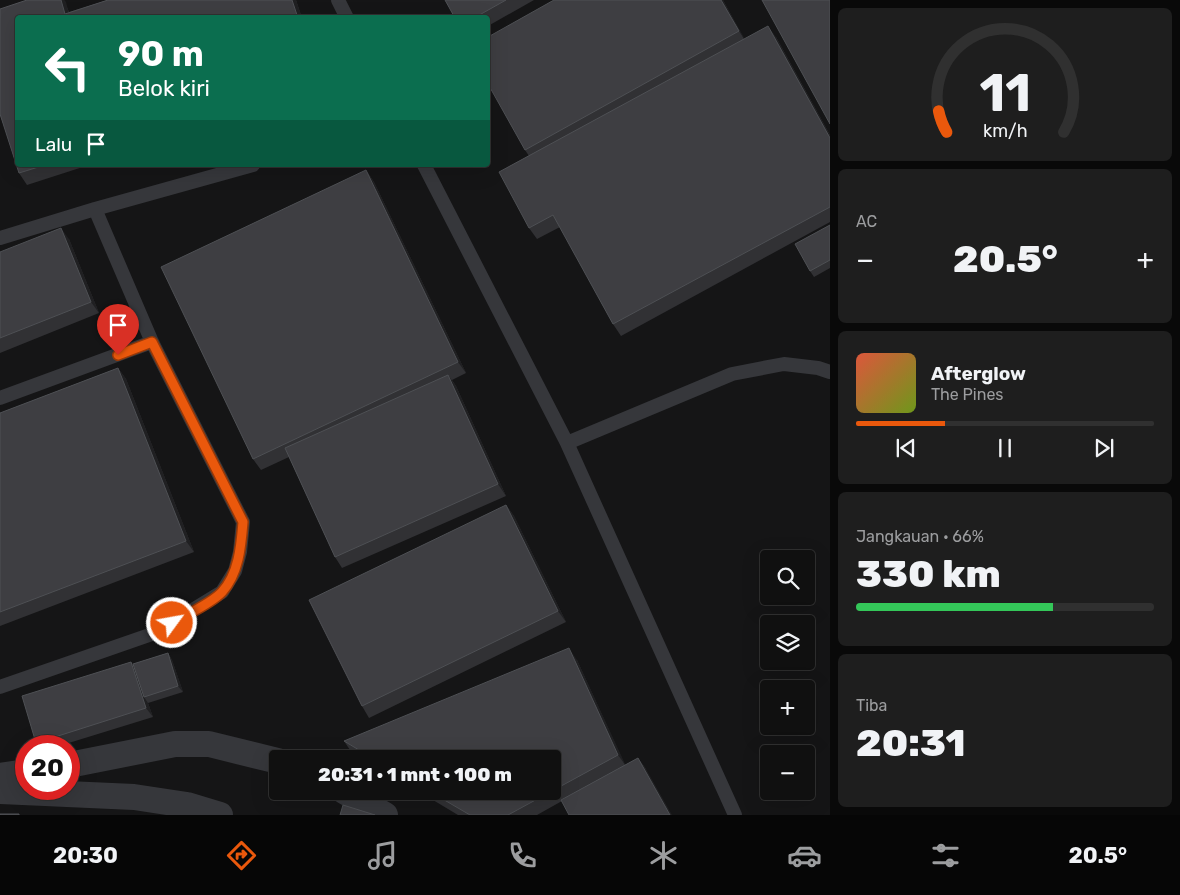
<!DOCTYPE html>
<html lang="id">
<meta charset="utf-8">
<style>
:root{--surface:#101010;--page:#1e1e1e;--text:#f1f3f6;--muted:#9c9d9f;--line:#303030;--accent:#ea580c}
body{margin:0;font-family:Rubik,sans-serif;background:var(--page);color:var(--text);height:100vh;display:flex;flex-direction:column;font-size:19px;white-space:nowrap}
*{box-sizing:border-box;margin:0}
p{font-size:16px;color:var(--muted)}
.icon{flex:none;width:28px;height:28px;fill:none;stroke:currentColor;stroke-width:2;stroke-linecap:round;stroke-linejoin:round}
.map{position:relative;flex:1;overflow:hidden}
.side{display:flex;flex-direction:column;gap:8px;padding:8px;background:#090909;width:350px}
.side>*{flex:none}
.guide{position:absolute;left:15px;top:15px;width:475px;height:152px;border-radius:5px;box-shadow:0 5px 20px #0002,0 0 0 1px var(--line);background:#0b6e4f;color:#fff;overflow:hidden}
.controls{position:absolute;left:760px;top:550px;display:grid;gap:10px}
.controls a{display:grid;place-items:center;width:55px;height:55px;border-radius:5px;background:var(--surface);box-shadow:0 5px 20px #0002,0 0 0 1px var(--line);font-size:25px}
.speed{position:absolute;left:15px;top:735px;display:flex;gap:10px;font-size:25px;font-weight:700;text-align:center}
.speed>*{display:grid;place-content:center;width:65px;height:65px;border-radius:50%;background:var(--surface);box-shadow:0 5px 20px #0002,0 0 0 1px var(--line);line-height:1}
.speed .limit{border:8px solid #d22;background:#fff;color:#111}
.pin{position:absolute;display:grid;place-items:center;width:42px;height:42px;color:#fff;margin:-51px -21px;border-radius:50% 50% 50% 0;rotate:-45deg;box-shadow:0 0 5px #0007}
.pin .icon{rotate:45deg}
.me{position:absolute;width:55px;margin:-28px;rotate:58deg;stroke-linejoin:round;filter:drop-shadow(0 0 4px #0008)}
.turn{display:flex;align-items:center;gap:18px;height:105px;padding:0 20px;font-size:22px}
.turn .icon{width:65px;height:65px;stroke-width:2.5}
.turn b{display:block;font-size:35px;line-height:42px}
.then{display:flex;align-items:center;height:48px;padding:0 20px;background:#0003;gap:10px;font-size:19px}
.big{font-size:38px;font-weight:800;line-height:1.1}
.side .card{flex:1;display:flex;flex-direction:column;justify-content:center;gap:8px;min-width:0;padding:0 18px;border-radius:8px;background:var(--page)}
.side .dial{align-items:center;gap:0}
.dial svg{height:130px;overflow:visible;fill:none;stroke:var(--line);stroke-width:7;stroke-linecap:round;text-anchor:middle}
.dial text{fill:var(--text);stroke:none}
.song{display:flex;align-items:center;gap:15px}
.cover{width:60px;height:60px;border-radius:8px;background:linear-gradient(135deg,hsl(10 70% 55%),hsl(80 70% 35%))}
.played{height:5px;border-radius:2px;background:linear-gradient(90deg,var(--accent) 30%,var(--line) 30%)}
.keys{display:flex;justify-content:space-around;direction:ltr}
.heat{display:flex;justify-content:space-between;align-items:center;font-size:28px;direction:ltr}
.charge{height:8px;border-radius:4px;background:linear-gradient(90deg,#34c759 66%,var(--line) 0)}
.trip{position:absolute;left:269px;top:750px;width:292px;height:50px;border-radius:5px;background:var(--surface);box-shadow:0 5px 20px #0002,0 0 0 1px var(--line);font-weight:800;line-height:50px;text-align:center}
.menu{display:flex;height:80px;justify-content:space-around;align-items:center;background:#060606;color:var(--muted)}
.menu .icon{width:35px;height:35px}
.menu .on{color:var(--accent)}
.menu b{font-size:22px;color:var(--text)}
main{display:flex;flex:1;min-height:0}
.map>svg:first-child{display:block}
</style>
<main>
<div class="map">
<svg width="830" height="815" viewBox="0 0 830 815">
<rect width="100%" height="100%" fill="#151516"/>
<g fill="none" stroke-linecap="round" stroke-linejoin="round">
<path stroke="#36373b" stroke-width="14" d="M 338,0 L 347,18
M 424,165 L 567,443
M 0,238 L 95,209 L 253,165
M 0,398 L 152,342
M 0,687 L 155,633 L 222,592 L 235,571 L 240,552 L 243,522 L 152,342 L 95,209
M 735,815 L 567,443 L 732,374 L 784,364 L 818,368 L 830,372"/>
<path stroke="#36373b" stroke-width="26" d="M 69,765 L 175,744 L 209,744 L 278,761
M 0,776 L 26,772
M 0,791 L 134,797 L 187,805 L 220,815
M 344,791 L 385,815"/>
</g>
<path fill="#313134" d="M 27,0 L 64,0 L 69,12 L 108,0 L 296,0 L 302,18 L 18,18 L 18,165 L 89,165 L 27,185 L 19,173 L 0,114 L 0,9 Z
M 445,0 L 534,0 L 488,26 L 488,18 L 455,18 Z
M 554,0 L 723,0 L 744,39 L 776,37 L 830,135 L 830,222 L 621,336 L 613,324 L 560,227 L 537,239 L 529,228 L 529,156 L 525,150 Z
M 366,170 L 374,182 L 466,373 L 452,380 L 456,386 L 506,496 L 342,568 L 335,557 L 289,457 L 261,470 L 253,459 Z
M 830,225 L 830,268 L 814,277 L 810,271 Z
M 69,239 L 99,313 L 0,353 L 0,252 Z
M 118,368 L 126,379 L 194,552 L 0,626 L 0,413 Z
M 506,505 L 514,516 L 566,622 L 369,718 L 362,706 Z
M 168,653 L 172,660 L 183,692 L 148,703 L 153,717 L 59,746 L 39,746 L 36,743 L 131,662 L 133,664 Z
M 577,660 L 625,765 L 638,758 L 646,769 L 562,801 L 537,815 L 458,815 L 418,791 L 552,791 L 552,759 L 362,759 L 352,753 L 344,741 Z"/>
<path fill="#202022" d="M 61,0 L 64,0 L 66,2 L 70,18 L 65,14 Z
M 292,0 L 296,0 L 302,18 L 298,18 Z
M 721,0 L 723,0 L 747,43 L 739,31 Z
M 768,26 L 776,37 L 830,135 L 830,138 Z
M 366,170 L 374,182 L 466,373 L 458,362 Z
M 61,228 L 69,239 L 99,313 L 91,302 Z
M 118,368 L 126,379 L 194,552 L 186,541 Z
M 448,375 L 456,386 L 506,496 L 498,484 Z
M 506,505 L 514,516 L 566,622 L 558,611 Z
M 569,648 L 577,660 L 626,766 L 618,755 Z
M 168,653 L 172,660 L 183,692 L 178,686 Z
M 131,662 L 138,670 L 144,697 L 148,703 L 153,717 L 146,708 Z
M 638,758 L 646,769 L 672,815 L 670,815 Z"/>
<path fill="#3e3e42" stroke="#4e5054" d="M 27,0 L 61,0 L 65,14 L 108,0 L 292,0 L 298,18 L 18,18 L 18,165 L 45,165 L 19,173 L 0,114 L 0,9 Z
M 445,0 L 506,0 L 474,18 L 455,18 Z
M 554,0 L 721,0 L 739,31 L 525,150 L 488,84 L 488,37 Z
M 762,0 L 830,0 L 830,124 Z
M 768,26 L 830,138 L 830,207 L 613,324 L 553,215 L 529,228 L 499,172 Z
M 366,170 L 458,362 L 253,459 L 161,267 Z
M 830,225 L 830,260 L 810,271 L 795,244 Z
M 61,228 L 91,302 L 0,338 L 0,252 Z
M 118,368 L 186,541 L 0,612 L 0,413 Z
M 448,375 L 498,484 L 335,557 L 285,448 Z
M 506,505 L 558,611 L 362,706 L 309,600 Z
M 569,648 L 618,755 L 552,791 L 552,759 L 374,759 L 344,741 Z
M 168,653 L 178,686 L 144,697 L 133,664 Z
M 131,662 L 146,708 L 36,743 L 22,696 Z
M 638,758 L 670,815 L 569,815 L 561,800 Z
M 429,791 L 552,791 L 508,815 L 470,815 Z
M 343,805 L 375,815 L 340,815 Z
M 0,814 L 19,814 L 19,815 L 0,815 Z"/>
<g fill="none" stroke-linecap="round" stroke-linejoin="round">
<defs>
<path id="route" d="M 118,355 L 152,342 L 243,522 C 241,546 239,573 222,592 C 212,603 186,615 172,623"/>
</defs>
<use href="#route" stroke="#983908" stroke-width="12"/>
<use href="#route" stroke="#ea580c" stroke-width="9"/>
</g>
</svg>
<div class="controls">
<a><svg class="icon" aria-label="search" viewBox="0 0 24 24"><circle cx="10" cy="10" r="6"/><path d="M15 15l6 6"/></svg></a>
<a><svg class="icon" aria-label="layers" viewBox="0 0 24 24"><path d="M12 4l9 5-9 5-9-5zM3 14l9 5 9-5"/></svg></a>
<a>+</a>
<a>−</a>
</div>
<div class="speed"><div class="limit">20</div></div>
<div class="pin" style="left:118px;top:355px;background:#d93025"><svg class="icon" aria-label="arrive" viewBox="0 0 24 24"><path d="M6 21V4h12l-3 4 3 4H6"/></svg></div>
<svg class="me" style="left:172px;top:623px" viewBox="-20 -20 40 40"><circle r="17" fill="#ea580c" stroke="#fff" stroke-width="3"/><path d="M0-11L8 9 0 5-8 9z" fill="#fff"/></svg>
<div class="trip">20:31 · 1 mnt · 100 m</div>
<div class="guide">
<div class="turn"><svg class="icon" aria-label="left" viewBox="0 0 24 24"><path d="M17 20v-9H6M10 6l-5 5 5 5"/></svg><div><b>90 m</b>Belok kiri</div></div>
<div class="then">Lalu<svg class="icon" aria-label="arrive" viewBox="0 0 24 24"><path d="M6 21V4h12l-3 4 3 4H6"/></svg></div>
</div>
</div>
<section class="side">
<div class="card dial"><svg viewBox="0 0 100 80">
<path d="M14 69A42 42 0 1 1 86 69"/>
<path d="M14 69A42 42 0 0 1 9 56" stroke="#ea580c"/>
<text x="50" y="56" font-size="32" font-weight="700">11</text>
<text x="50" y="72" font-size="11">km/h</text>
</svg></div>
<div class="card"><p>AC</p>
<div class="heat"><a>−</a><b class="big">20.5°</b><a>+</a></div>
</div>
<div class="card">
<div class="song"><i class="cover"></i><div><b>Afterglow</b><p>The Pines</p></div></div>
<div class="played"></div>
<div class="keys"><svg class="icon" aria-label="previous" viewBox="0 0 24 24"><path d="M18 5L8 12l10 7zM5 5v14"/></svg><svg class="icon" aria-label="pause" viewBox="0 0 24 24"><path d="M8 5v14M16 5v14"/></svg><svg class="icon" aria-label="next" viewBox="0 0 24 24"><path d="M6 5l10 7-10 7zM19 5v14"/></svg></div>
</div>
<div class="card"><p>Jangkauan · 66%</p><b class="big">330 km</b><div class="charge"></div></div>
<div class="card"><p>Tiba</p><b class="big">20:31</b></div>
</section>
</main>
<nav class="menu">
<b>20:30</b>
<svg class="icon on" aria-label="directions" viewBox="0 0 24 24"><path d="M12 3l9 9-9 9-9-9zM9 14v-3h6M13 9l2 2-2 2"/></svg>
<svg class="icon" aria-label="music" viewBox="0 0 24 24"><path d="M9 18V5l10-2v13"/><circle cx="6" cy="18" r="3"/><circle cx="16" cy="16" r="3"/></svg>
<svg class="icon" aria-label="phone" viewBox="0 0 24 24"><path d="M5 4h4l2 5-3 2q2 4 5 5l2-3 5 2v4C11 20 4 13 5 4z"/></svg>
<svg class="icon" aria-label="climate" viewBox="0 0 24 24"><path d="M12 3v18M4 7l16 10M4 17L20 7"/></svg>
<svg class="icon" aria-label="car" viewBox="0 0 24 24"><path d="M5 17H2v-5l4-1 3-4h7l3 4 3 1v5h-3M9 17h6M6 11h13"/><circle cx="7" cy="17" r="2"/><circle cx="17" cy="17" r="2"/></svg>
<svg class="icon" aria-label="filters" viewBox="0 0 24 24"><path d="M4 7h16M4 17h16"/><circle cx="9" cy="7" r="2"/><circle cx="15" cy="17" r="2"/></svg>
<b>20.5°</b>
</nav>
